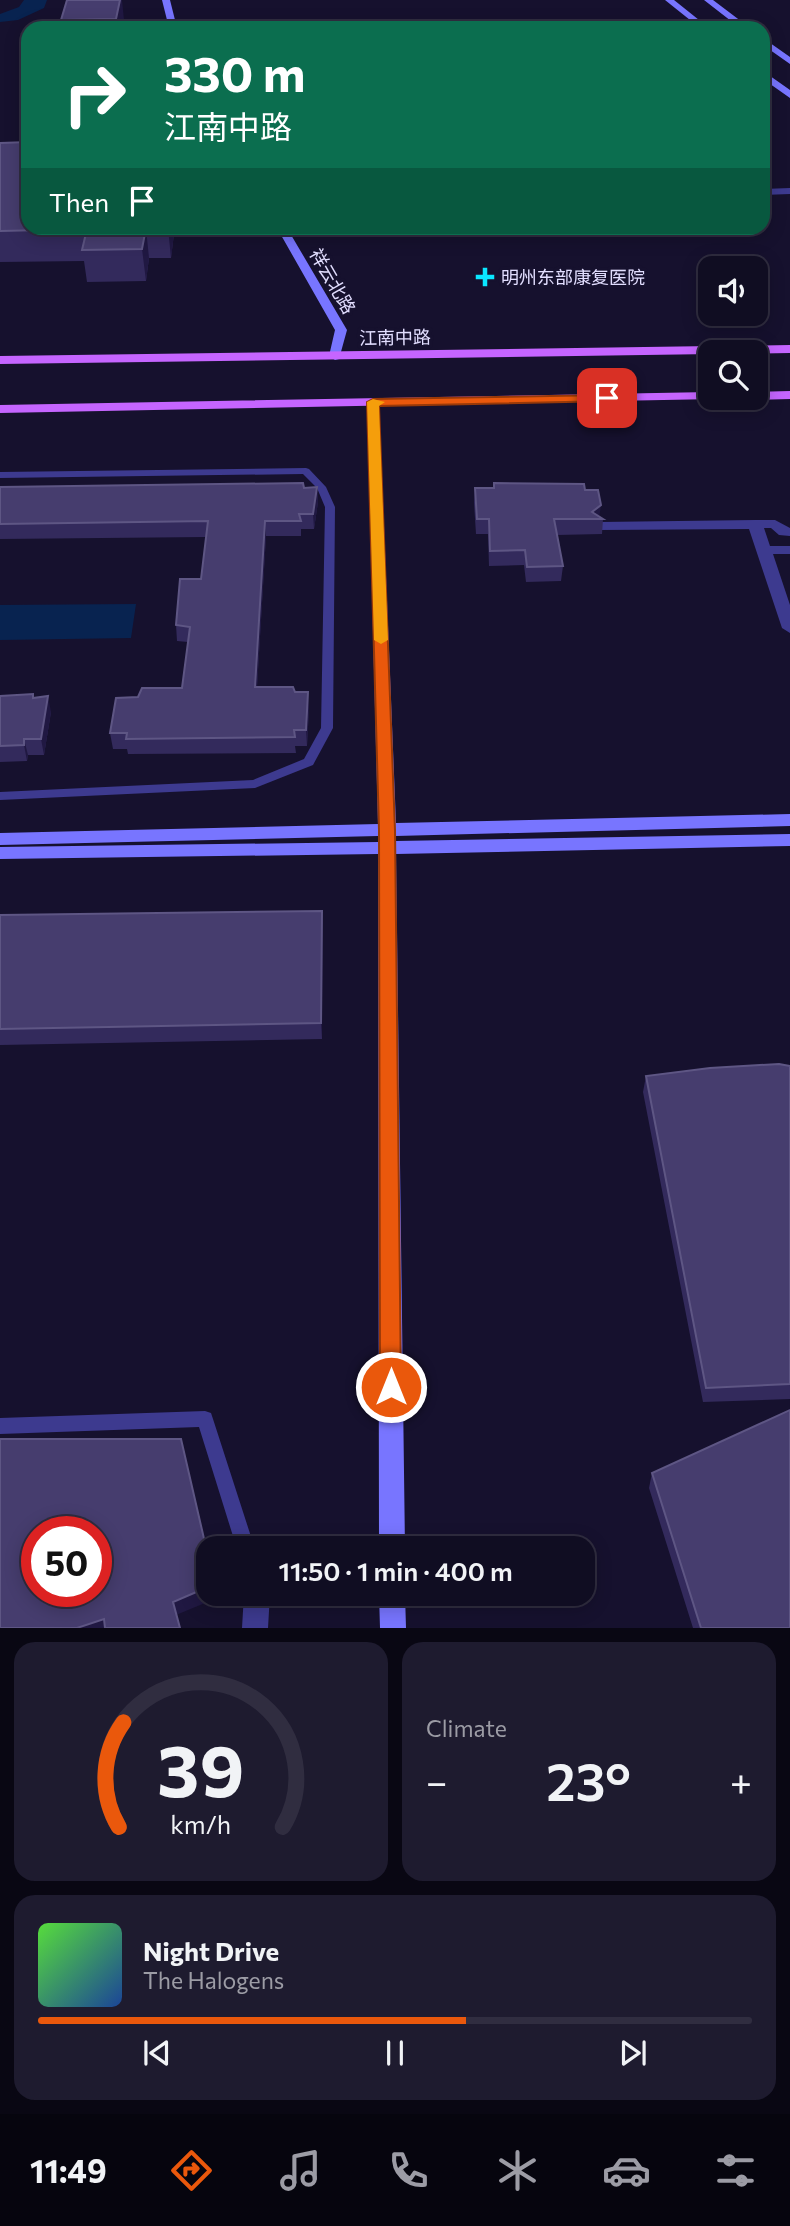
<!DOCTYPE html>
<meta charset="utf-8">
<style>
:root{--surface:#100d22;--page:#1e1b2f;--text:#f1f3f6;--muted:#9c9ca5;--line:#302d40;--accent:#ea580c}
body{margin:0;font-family:Commissioner,"Noto Sans SC",sans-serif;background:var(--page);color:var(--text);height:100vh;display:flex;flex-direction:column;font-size:26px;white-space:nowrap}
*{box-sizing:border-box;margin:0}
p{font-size:23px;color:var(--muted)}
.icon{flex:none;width:38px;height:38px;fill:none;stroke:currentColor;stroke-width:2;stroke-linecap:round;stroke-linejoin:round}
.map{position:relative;height:1628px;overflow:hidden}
.sheet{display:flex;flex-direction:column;gap:14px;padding:14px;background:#090713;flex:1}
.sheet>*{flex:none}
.top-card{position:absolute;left:21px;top:21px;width:749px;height:214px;border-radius:21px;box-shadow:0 4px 18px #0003,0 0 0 2px var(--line);background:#0b6e4f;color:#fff;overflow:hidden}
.controls{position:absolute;left:698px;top:256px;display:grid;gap:14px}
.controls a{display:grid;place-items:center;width:70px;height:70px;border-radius:14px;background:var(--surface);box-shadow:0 4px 18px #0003,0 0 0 2px var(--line);font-size:35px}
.speed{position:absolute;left:21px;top:1516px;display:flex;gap:14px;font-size:35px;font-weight:700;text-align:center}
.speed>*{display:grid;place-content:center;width:91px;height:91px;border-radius:50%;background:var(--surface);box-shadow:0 4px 18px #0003,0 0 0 2px var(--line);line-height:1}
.speed .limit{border:10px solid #d22;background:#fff;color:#111}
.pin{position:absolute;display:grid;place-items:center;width:60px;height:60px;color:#fff;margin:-30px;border-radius:14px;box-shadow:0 4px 10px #0006}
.me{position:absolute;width:77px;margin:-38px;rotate:0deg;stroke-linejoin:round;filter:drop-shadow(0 0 5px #0008)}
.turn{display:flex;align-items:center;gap:24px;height:147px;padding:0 28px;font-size:32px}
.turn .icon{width:91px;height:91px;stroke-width:2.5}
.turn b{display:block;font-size:49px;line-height:60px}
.then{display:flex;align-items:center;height:66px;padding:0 28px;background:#0003;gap:14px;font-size:26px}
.big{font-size:52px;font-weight:600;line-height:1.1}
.sheet .tile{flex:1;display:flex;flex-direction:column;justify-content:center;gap:10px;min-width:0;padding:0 24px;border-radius:21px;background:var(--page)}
.sheet .dial{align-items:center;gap:0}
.dial svg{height:182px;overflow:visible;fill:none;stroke:var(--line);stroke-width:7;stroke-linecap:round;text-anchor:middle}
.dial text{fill:var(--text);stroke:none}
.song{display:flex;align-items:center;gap:21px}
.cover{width:84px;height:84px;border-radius:10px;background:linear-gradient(135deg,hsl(110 70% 55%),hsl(220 70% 35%))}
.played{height:7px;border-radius:4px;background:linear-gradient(90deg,var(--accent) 60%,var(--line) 60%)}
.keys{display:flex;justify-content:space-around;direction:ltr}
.heat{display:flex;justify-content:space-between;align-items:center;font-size:38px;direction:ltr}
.sheet .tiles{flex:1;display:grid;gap:14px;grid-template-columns:1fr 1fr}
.tile:last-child{grid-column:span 2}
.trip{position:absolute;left:196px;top:1536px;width:399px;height:70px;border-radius:21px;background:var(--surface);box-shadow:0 4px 18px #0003,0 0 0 2px var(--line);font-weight:600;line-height:70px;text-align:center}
.tab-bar{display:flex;height:112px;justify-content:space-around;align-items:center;background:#06050e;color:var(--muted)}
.tab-bar .icon{width:49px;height:49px}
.tab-bar .selected{color:var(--accent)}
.tab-bar b{font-size:32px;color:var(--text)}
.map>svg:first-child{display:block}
</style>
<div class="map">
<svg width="790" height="1628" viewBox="0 0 790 1628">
<rect width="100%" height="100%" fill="#16112e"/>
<path fill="#082350" d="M 24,0 L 47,0 L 44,8 L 18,20 L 0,22 L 0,14 L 19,7 Z
M 136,604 L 131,638 L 0,640 L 0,605 Z"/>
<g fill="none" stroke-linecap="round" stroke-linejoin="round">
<path fill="#3d3a8f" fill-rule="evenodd" d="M 306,468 L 309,469 L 326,487 L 335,507 L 333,728 L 313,765 L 255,788 L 0,800 L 0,792 L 253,780 L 304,759 L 321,728 L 325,507 L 317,488 L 303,474 L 0,478 L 0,472 Z
M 205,1411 L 211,1413 L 213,1419 L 255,1549 L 237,1549 L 199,1427 L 0,1434 L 0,1418 Z"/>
<path fill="#3d3a8f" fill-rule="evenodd" d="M 790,188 L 790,194 L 763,195 L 763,189 Z
M 755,520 L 775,520 L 790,528 L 790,536 L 779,535 L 771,528 L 764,528 L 770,546 L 790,546 L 790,554 L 773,554 L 790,605 L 790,633 L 782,628 L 749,529 L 600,530 L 593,526 L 600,522 Z
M 244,1594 L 270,1594 L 268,1628 L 242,1628 Z"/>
<path fill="#7875ff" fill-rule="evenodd" d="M 162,0 L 170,0 L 177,28 L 169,28 Z
M 665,0 L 674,0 L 709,28 L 700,28 Z
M 704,0 L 713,0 L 750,28 L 740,28 Z
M 763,38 L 790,57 L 790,64 L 763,45 Z
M 763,71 L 790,90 L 790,98 L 763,79 Z
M 277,228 L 287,228 L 347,330 L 339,359 L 335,360 L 329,356 L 335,330 Z
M 373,398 L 379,402 L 396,823 L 790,814 L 790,826 L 396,836 L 396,841 L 790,834 L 790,846 L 396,854 L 405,1549 L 379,1549 L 378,854 L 0,859 L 0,847 L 378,842 L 378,836 L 0,845 L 0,833 L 378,824 L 367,402 Z
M 379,1594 L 405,1594 L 406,1628 L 380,1628 Z"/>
<path fill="#c565ff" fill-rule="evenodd" d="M 790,345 L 790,353 L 0,364 L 0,356 Z
M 790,391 L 790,399 L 756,400 L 750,397 L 756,397 L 756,392 Z
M 710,392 L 710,397 L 715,399 L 0,413 L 0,405 Z"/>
</g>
<path fill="#332a5c" d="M 67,0 L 124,20 L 122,28 L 62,28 L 61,20 Z
M 0,143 L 28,228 L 174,228 L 174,234 L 171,258 L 149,258 L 146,281 L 87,282 L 84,261 L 0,262 Z
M 494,483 L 585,490 L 599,517 L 603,519 L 602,534 L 557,535 L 563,566 L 561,581 L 526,582 L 524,565 L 489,566 L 488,534 L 476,534 L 474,503 L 475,488 L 493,488 Z
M 0,487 L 317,487 L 318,502 L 314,529 L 301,529 L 301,536 L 266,536 L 257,687 L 295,692 L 309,708 L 307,746 L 295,746 L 296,753 L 128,754 L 127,749 L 113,749 L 110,733 L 138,697 L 182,688 L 188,642 L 177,641 L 176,625 L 201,579 L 206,537 L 0,539 Z
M 0,696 L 34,698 L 51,712 L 44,755 L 28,755 L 27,761 L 0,762 Z
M 322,911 L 322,1039 L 0,1045 L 0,915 Z
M 790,1066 L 790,1399 L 703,1402 L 643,1092 L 646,1076 Z
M 652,1473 L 790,1628 L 693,1628 L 649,1488 Z"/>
<path fill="#201842" d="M 120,0 L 122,0 L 124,20 L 122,28 L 117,28 L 116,19 Z
M 146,228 L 149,258 L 146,281 L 142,249 Z
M 168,228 L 174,228 L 174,234 L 171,258 Z
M 317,487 L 318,502 L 314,529 L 313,514 Z
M 601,505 L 599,519 L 592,512 Z
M 265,521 L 266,536 L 256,703 L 255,687 Z
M 308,692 L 309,708 L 307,746 L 306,730 Z
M 48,696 L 51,712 L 44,755 L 41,739 Z
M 24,739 L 28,755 L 27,761 L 24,745 Z
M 322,911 L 323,927 L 322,1039 L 321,1023 Z
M 208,1587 L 208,1594 L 216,1594 L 217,1598 L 176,1615 L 173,1602 Z
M 104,1619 L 106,1628 L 77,1628 Z"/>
<path fill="#463d6e" stroke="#5e5684" stroke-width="2" fill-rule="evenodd" d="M 67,0 L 120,0 L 116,19 L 61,20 Z
M 28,142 L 28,228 L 146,228 L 142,249 L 82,250 L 87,229 L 0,231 L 0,143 Z
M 303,483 L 304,488 L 317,487 L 313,514 L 299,514 L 301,521 L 265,521 L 255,687 L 293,687 L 295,692 L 308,692 L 306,730 L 294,730 L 295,737 L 126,739 L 127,733 L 110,733 L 116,698 L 138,697 L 142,688 L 182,688 L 190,627 L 176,625 L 180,579 L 201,579 L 208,521 L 0,524 L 0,487 Z
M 494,483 L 584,484 L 585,490 L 598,490 L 601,505 L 592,512 L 603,519 L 554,519 L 563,566 L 527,567 L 525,550 L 490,551 L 489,519 L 477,519 L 475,488 L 494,488 Z
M 33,694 L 33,698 L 48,696 L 41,739 L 24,739 L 24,745 L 0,746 L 0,696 Z
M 322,911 L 321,1023 L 0,1029 L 0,915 Z
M 779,1064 L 790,1066 L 790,1384 L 706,1388 L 646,1076 L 710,1068 Z
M 790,1410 L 790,1628 L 701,1628 L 652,1473 Z
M 0,1439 L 181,1439 L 208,1556 L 208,1587 L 173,1602 L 180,1628 L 105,1628 L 104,1619 L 77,1628 L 0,1628 ZM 37,1531 L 96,1531 L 96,1591 L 37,1591 Z"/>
<path fill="#ea580c" stroke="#983908" stroke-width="2" d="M 607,395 L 613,398 L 611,401 L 379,406 L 395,830 L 401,1387 L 398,1394 L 391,1397 L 383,1394 L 380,1387 L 379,830 L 367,402 L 373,399 Z"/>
<path fill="#f59e0b" d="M 373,399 L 385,402 L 379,406 L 388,640 L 381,644 L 374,640 L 367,402 Z"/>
<path fill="#0ae7ff" stroke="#16112e" stroke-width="2.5" d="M481.5 266.5h7v7h7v7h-7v7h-7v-7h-7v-7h7z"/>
<g text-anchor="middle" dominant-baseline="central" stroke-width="7" stroke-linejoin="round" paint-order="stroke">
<g font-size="18" fill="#e2deff" stroke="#16112e" text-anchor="start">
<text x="501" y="277">明州东部康复医院</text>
</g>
<g font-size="18" fill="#e2deff" stroke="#16112e">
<text transform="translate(333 281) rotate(60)">祥云北路</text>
<text transform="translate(395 337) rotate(-1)">江南中路</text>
</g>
</g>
</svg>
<div class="controls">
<a><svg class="icon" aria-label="sound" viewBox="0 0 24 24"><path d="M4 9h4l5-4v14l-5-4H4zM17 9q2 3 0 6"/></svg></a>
<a><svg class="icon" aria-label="search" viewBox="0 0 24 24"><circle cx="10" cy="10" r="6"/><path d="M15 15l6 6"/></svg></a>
</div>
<div class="speed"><div class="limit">50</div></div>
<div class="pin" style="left:607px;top:398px;background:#d93025"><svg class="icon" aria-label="arrive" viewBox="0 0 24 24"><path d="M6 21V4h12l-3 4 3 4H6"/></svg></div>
<svg class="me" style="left:391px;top:1387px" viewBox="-20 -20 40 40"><circle r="17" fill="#ea580c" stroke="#fff" stroke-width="3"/><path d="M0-11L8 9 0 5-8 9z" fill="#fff"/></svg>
<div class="trip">11:50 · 1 min · 400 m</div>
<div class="top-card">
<div class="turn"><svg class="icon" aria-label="right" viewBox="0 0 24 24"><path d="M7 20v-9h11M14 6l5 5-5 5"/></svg><div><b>330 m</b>江南中路</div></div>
<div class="then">Then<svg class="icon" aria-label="arrive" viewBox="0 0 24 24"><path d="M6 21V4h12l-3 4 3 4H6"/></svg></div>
</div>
</div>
<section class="sheet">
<div class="tiles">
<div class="tile dial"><svg viewBox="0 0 100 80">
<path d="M14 69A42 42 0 1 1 86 69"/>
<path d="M14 69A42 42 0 0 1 16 23" stroke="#ea580c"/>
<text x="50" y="56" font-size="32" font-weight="700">39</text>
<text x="50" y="72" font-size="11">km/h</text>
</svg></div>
<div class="tile"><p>Climate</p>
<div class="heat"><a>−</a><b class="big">23°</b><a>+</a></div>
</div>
<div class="tile">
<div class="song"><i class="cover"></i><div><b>Night Drive</b><p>The Halogens</p></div></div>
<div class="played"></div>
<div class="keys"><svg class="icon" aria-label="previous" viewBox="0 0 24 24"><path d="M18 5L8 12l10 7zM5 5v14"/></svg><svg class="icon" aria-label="pause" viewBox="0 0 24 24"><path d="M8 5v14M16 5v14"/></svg><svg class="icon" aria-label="next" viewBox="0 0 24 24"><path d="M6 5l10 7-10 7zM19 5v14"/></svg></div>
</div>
</div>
</section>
<nav class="tab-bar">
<b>11:49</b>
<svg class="icon selected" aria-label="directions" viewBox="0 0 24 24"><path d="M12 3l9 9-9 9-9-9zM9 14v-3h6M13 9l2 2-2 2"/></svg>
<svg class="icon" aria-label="music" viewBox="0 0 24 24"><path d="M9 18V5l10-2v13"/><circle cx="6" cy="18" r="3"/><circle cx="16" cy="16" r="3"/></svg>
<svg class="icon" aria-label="phone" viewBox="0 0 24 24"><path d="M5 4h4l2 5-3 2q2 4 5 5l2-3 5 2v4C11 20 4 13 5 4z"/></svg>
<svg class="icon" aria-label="climate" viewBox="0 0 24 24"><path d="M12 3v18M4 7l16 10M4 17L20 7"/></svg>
<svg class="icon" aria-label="car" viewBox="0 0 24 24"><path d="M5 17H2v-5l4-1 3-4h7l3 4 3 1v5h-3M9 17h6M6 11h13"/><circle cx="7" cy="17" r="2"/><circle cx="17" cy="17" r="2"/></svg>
<svg class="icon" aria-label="filters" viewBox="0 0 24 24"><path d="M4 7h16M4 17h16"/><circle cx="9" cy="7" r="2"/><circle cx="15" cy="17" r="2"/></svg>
</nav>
